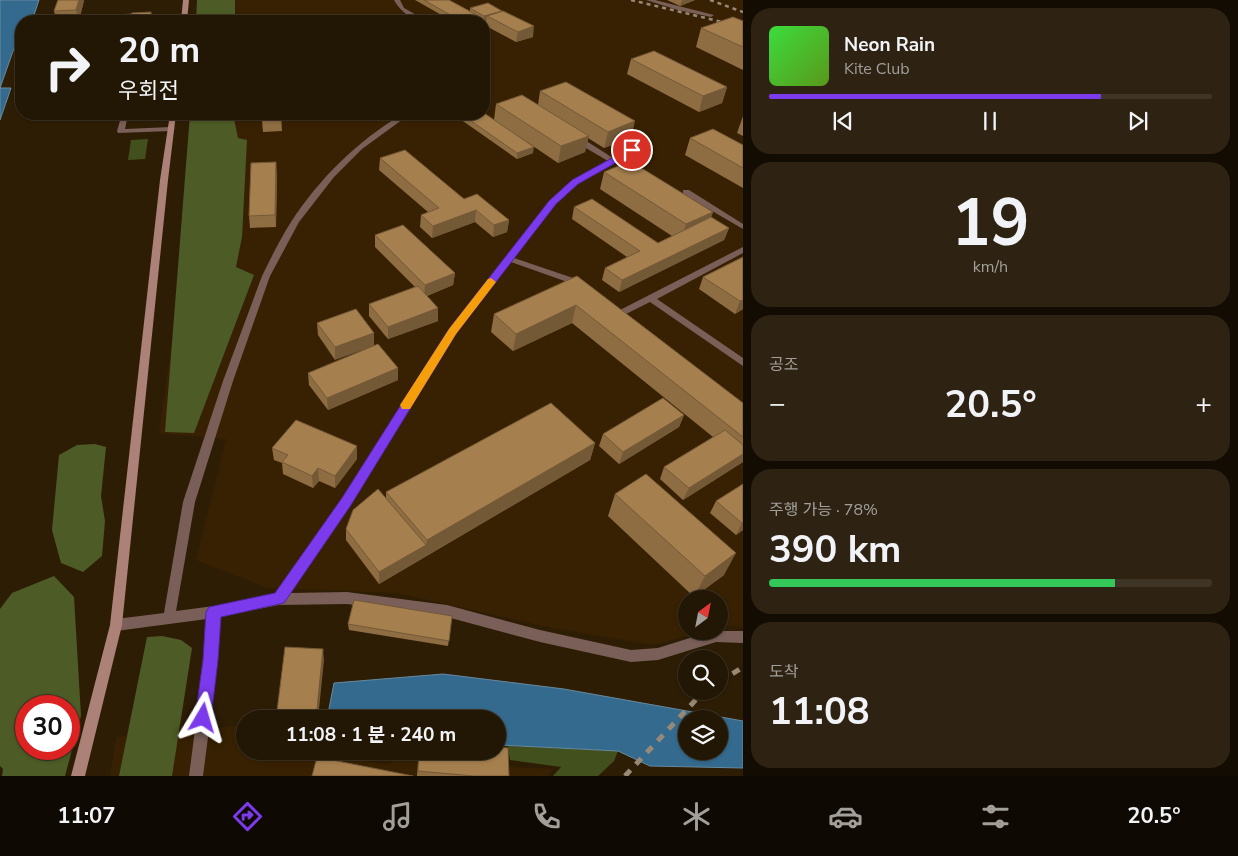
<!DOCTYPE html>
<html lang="ko">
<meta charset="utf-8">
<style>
:root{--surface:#221604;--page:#2e2313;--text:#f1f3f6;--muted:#a29f9a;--line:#3f3526;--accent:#7c3aed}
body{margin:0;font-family:"Nunito Sans","Noto Sans KR",sans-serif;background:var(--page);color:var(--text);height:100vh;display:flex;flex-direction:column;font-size:19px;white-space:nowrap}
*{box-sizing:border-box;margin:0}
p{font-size:16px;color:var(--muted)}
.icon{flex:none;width:28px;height:28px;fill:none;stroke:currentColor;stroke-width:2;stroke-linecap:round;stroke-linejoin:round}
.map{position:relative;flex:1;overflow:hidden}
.details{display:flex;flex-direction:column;gap:8px;padding:8px;background:#130c02;width:495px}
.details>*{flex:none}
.hud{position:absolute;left:15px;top:15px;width:475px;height:105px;border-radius:20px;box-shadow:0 1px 4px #0004,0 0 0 1px var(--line);background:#221604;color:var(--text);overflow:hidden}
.needle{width:32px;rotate:32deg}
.tools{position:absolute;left:678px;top:590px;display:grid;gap:10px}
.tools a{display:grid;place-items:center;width:50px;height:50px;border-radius:50%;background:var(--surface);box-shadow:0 1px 4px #0004,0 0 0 1px var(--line);font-size:25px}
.speed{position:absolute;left:15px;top:695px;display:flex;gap:10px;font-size:25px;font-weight:700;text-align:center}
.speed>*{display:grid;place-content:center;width:65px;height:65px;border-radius:50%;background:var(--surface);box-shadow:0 1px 4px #0004,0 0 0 1px var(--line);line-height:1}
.speed .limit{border:8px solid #d22;background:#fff;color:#111}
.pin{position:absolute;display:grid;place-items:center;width:42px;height:42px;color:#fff;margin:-21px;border:2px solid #fff;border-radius:50%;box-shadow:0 1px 5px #0007}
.me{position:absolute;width:55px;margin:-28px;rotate:7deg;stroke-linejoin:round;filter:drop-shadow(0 0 4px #0008)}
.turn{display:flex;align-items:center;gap:18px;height:105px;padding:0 20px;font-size:22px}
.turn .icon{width:65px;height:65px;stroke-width:2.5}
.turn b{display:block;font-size:35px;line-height:42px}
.big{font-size:38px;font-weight:700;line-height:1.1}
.details .widget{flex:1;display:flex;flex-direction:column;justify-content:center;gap:8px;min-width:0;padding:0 18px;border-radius:20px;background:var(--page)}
.details .dial{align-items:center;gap:0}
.dial b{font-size:65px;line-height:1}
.song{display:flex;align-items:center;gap:15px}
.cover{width:60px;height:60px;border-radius:8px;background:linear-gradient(135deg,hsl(120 70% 55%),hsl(90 70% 35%))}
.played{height:5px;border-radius:2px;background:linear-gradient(90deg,var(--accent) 75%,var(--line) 75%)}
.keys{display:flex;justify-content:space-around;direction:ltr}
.heat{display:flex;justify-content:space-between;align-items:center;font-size:28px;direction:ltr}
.charge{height:8px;border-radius:4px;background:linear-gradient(90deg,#34c759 78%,var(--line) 0)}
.trip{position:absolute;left:236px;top:710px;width:270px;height:50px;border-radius:25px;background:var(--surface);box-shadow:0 1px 4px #0004,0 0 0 1px var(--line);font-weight:700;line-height:50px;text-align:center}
.tab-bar{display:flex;height:80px;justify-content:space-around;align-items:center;background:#0e0902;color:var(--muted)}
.tab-bar .icon{width:35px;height:35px}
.tab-bar .selected{color:var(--accent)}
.tab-bar b{font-size:22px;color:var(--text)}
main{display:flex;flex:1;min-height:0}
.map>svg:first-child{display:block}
</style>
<main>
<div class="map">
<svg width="743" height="776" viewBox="0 0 743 776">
<rect width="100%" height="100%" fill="#2e1d05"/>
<path fill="#372102" d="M 221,0 L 743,0 L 743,628 L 733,625 L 719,628 L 719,599 L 686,599 L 686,631 L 707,631 L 653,645 L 552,628 L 397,593 L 267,588 L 196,560 L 226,439 L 159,433 L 204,114 L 484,114 L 484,21 L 218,21 Z
M 245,725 L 245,751 L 333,751 L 348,758 L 386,764 L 415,755 L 416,751 L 461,751 L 508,767 L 554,769 L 548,776 L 110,776 L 116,737 Z"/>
<path fill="#42501e" d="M 148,139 L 145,159 L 128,160 L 131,140 Z
M 508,746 L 618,751 L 614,761 L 598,776 L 553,776 L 561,767 L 510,760 Z"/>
<path fill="#4d5c26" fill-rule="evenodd" d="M 197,0 L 235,0 L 235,21 L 196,21 Z
M 190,114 L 233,114 L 238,138 L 247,140 L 242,237 L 236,267 L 254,275 L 194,433 L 165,432 Z
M 95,444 L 106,447 L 101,496 L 105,521 L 102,556 L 83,572 L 61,563 L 52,530 L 59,455 L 77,445 Z
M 54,576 L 74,597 L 81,716 L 65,776 L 2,776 L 3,769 L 0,766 L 0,609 L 12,593 ZM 69,706 L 69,749 L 26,749 L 26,706 Z
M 162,636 L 181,640 L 192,648 L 172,776 L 119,776 L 147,637 Z"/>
<path fill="#336a8e" stroke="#678a9f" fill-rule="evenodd" d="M 0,0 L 39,0 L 32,21 L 21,21 L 21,39 L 17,40 L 0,88 L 11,88 L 0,120 Z
M 443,674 L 564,689 L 743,721 L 743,768 L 650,766 L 618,751 L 498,745 L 498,719 L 327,719 L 334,683 ZM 686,719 L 719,719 L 719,751 L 686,751 Z"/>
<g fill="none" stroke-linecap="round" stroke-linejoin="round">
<path fill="#795f58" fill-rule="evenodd" d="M 394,0 L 400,0 L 404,8 L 427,21 C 413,22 400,11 394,0 Z
M 646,0 L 655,0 L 714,15 L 711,17 L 678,10 Z
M 484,67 L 487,69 L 487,77 L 484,79 Z
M 122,114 L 128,114 L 125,129 L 171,127 L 175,129 L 171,131 L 118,133 L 117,131 Z
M 403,114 L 410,114 L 362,149 L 334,177 L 299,222 L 269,278 L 263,278 L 262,276 C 271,258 280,239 291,222 C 320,178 357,141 403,114 Z
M 574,137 L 580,137 L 613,158 L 629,148 L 636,150 L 578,184 L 556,204 L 514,258 L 579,280 L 584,285 L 583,287 L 577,287 L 573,284 L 511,262 L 455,334 L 350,504 L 346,506 L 342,504 L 340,501 L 342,498 L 449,330 L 550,200 L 572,180 L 608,161 L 574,141 Z
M 683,190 L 689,190 L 743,224 L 743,229 L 683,194 Z
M 743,247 L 743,253 L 657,299 L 743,358 L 743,366 L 650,302 L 620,317 L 609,310 L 614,307 L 620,310 Z"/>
<path fill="#795f58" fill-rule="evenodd" d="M 266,273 L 270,276 L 233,381 L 195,502 L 176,611 L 214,606 L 275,594 L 342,498 L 346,496 L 350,498 L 352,501 L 350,504 L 290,593 L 347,592 L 447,605 L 540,630 L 631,650 L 658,648 L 712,631 L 743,631 L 743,643 L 716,642 L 658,660 L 631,662 L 540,642 L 447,617 L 347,604 L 279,605 L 220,616 L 218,660 L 203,776 L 189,776 L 204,660 L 207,619 L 116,631 L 112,629 L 110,625 L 112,621 L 116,619 L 164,613 L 183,502 L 223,381 L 262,276 Z"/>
<path fill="#ac8177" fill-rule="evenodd" d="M 183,0 L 189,0 L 187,21 L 181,21 Z
M 170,114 L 176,114 L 168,180 L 122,625 L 85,776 L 71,776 L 110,625 L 160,180 Z"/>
<path stroke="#978977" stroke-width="2.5" stroke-dasharray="4 4" stroke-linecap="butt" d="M 631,0 L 743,27
M 710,0 L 743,12"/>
<path stroke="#978977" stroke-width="5" stroke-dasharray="8 8" stroke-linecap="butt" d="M 719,682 L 743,667
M 625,776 L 704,691"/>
</g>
<path fill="#8e6d43" d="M 58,0 L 84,0 L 80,17 L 131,14 L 151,12 L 152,17 L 151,21 L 52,21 L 56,18 L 54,11 Z
M 415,0 L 449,0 L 470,11 L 470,8 L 533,37 L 516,42 L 486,26 L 486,21 L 484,22 L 482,21 L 452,21 Z
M 667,0 L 695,0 L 680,6 Z
M 743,21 L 743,70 L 696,47 L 701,28 Z
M 631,59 L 727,87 L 722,103 L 699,112 L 627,74 Z
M 540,91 L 631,138 L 604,148 L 588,138 L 585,152 L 558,163 L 521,138 L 533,153 L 517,159 L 460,119 L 460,114 L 484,114 L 494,120 L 496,104 L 538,105 Z
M 281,114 L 282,131 L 263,132 L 262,120 Z
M 743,116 L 743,136 L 737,133 Z
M 690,138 L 743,145 L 743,188 L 685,155 Z
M 380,158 L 509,220 L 507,232 L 493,237 L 475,222 L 432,238 L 420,227 L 421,215 L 428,212 L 379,170 Z
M 604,172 L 713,212 L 711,217 L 729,228 L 724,240 L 619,292 L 602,280 L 605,268 L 627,257 L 572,219 L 574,207 L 658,243 L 672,236 L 600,189 Z
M 277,174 L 276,227 L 250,228 L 249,216 Z
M 375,235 L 455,273 L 453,285 L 427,296 L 438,321 L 388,339 L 369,316 L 369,304 L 415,287 L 375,247 Z
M 743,257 L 743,309 L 735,314 L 699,289 L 703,277 Z
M 577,276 L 743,403 L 743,462 L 683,500 L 660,479 L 664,467 L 713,437 L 572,323 L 513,351 L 491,332 L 494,314 Z
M 356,309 L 335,360 L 318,335 L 317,323 Z
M 308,373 L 398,380 L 328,410 L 309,385 Z
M 684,415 L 679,427 L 619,464 L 599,446 L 603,434 Z
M 595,443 L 590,460 L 379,584 L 346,540 L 346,529 L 386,498 L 386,492 Z
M 272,448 L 357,459 L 335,488 L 319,481 L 313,488 L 283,474 L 282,463 L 274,460 Z
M 743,484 L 743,530 L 736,535 L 710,513 L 716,501 Z
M 615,494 L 724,575 L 694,597 L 608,516 Z
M 452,616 L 448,646 L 349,630 L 348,624 Z
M 272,751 L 315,751 L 314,761 L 274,759 Z
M 419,751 L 498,751 L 509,776 L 417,776 Z"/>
<path fill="#745937" d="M 79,0 L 84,0 L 84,1 L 79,20 L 76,10 Z
M 682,0 L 695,0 L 680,6 Z
M 502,11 L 487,16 L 486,21 L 484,22 L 484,16 Z
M 151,12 L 152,17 L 150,21 L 150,17 Z
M 482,18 L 482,21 L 472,21 Z
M 534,26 L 533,37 L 516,42 L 518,32 Z
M 727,87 L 722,103 L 699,112 L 703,96 Z
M 635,121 L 631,138 L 604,148 L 608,132 Z
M 589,136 L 585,152 L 558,163 L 561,146 Z
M 534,147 L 533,153 L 517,159 L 517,153 Z
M 276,162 L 277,174 L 276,227 L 275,215 Z
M 476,210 L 475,222 L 432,238 L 433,226 Z
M 713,212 L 707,229 L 681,242 L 686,224 Z
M 509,220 L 507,232 L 493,237 L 494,225 Z
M 729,228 L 724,240 L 619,292 L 622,280 Z
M 455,273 L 453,285 L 424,297 L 425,285 Z
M 743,300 L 743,309 L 735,314 L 740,301 Z
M 576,305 L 572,323 L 513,351 L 516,334 Z
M 438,308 L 438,321 L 388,339 L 388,327 Z
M 374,333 L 374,346 L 335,360 L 335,347 Z
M 398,368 L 398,380 L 328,410 L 327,398 Z
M 684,415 L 679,427 L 619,464 L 623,452 Z
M 595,443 L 590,460 L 379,584 L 379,572 L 426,545 L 427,540 Z
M 357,446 L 357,459 L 335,488 L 335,476 Z
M 743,454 L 743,462 L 683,500 L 689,488 Z
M 318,468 L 319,481 L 313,488 L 312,476 Z
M 743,522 L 743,530 L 736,535 L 742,523 Z
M 736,553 L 724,575 L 694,597 L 705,576 Z
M 323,649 L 324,660 L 318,719 L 316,719 Z
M 312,751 L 315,751 L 314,761 Z"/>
<path fill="#a57f4e" stroke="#745937" d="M 58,0 L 79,0 L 76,10 L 54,11 Z
M 424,0 L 449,0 L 482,18 L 472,21 L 461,21 Z
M 488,3 L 502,11 L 484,16 L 470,8 Z
M 503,11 L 534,26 L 518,32 L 487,16 Z
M 151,12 L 150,17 L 133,18 L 131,14 L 132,13 Z
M 132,14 L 131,21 L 52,21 L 53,19 Z
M 733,17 L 743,21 L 743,47 L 701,28 Z
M 654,51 L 727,87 L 703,96 L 631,59 Z
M 566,82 L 635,121 L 608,132 L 540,91 Z
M 522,95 L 589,136 L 561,146 L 496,104 Z
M 484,113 L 534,147 L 517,153 L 461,114 Z
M 262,114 L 281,114 L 281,119 L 262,120 Z
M 713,129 L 743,145 L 743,168 L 690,138 Z
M 405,150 L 464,199 L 477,194 L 509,220 L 494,225 L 476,210 L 433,226 L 421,215 L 439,208 L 380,158 Z
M 630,161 L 713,212 L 686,224 L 604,172 Z
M 276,162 L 275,215 L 249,216 L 251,163 Z
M 592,199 L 658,243 L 711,217 L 729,228 L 622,280 L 605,268 L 640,251 L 574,207 Z
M 403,225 L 455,273 L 425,285 L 375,235 Z
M 743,257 L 743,300 L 740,301 L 703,277 Z
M 577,276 L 743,403 L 743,437 L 576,305 L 516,334 L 494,314 Z
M 418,286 L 438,308 L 388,327 L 369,304 Z
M 356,309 L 374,333 L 335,347 L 317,323 Z
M 378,344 L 398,368 L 327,398 L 308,373 Z
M 663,398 L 684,415 L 623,452 L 603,434 Z
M 551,403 L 595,443 L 427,540 L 386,492 Z
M 296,420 L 357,446 L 335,476 L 318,468 L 312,476 L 282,462 L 288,455 L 272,448 Z
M 725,430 L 743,445 L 743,454 L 689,488 L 664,467 Z
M 646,474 L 736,553 L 705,576 L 615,494 Z
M 743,484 L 743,522 L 742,523 L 716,501 Z
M 378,489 L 426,545 L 379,572 L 346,529 L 353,510 Z
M 354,600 L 452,616 L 449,641 L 348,624 Z
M 285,647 L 323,649 L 316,719 L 276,719 Z
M 498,747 L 508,748 L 509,776 L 474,776 L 418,771 L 419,751 L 498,751 Z
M 317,757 L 413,776 L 312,776 Z"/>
<path fill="#7c3aed" stroke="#51269a" d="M 632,147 L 637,150 L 635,152 L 578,184 L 556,204 L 456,334 L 351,505 L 284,603 L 221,617 L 218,660 L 211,718 L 209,723 L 203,726 L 198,723 L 195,718 L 203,660 L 206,612 L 209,607 L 275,593 L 342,498 L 449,329 L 549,201 L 572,180 Z"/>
<path fill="#f59e0b" d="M 491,278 L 496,282 L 456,334 L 410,409 L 402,409 L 400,405 L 402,402 L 449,329 L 488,279 Z"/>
</svg>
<div class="tools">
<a><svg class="needle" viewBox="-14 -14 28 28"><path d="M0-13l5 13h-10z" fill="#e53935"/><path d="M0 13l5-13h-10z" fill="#a29f9a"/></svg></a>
<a><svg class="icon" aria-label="search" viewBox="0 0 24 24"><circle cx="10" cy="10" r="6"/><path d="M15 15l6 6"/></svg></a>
<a><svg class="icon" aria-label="layers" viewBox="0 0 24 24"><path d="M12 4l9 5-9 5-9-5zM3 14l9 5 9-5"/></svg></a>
</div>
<div class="speed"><div class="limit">30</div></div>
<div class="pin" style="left:632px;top:150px;background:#d93025"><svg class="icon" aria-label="arrive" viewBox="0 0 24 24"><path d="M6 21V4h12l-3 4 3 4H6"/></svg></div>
<svg class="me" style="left:203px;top:718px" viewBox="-20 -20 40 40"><path d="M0-17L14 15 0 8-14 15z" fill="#7c3aed" stroke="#fff" stroke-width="4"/></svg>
<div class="trip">11:08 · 1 분 · 240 m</div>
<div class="hud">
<div class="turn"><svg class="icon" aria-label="right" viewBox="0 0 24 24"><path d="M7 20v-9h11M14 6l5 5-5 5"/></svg><div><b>20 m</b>우회전</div></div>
</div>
</div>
<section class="details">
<div class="widget">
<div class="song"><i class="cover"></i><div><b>Neon Rain</b><p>Kite Club</p></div></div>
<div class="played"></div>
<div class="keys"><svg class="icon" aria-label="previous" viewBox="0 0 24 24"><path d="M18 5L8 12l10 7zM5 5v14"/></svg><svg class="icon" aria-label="pause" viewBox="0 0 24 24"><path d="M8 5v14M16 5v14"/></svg><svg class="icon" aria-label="next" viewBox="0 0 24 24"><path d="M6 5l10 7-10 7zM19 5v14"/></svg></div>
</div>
<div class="widget dial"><b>19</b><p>km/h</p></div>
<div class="widget"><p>공조</p>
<div class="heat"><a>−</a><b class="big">20.5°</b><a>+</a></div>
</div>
<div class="widget"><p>주행 가능 · 78%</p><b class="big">390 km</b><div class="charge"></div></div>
<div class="widget"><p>도착</p><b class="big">11:08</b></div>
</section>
</main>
<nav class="tab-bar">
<b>11:07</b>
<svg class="icon selected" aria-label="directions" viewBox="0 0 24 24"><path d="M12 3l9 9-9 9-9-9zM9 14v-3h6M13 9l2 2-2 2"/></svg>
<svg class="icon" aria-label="music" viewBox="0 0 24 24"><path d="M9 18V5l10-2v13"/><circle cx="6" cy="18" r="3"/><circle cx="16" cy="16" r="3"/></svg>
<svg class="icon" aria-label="phone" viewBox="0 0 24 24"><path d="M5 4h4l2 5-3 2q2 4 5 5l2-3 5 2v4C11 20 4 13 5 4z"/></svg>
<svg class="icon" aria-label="climate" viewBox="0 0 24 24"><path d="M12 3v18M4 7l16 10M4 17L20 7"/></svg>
<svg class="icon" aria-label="car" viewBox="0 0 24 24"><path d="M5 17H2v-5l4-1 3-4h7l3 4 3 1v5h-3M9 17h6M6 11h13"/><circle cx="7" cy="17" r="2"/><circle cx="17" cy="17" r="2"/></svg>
<svg class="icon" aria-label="filters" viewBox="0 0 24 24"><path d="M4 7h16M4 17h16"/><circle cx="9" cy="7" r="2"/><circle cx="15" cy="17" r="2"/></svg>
<b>20.5°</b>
</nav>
